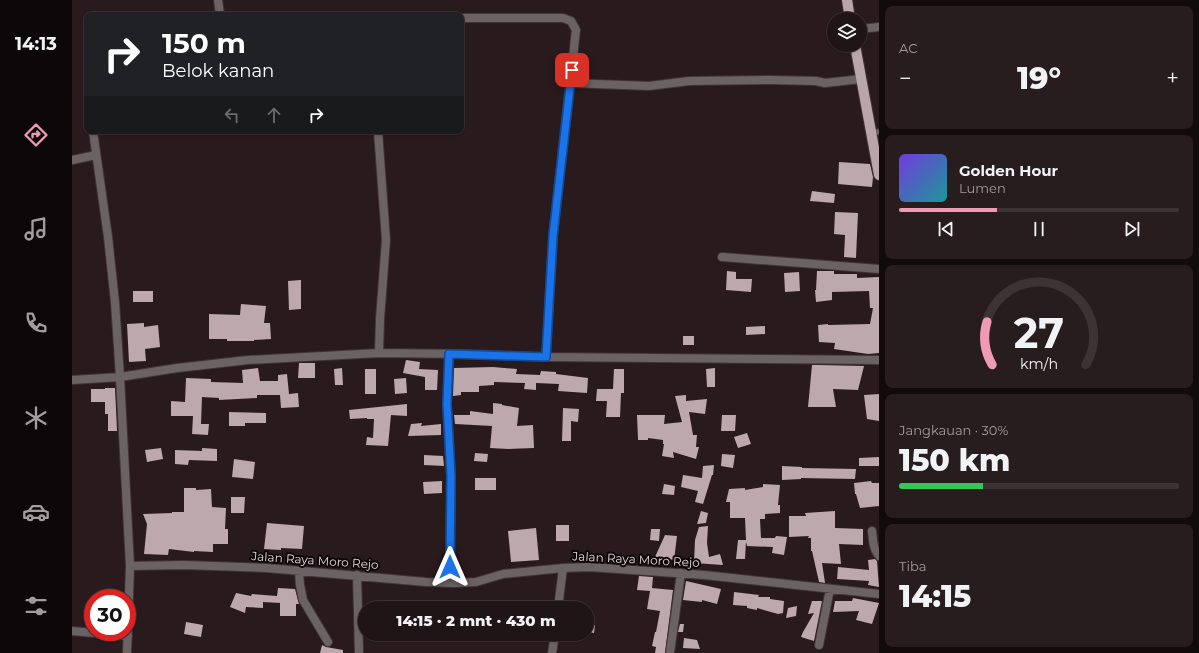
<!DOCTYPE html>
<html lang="id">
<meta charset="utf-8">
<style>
:root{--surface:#1f1416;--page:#271d1f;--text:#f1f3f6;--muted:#a19ea1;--line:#3c3335;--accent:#f19ab4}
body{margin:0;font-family:Montserrat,sans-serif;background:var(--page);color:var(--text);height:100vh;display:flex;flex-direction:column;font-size:15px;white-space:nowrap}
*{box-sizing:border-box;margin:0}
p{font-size:13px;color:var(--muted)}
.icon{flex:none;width:22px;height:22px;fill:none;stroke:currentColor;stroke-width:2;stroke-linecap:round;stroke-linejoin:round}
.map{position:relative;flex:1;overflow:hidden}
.drawer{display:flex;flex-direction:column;gap:6px;padding:6px;background:#110b0c;width:320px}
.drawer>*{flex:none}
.top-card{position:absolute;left:12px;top:12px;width:380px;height:122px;border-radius:8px;box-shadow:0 1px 3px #0004,0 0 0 1px var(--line);background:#202124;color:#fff;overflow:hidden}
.buttons{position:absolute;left:755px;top:12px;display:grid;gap:8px}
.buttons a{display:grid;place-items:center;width:40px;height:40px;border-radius:50%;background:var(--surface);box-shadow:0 1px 3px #0004,0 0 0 1px var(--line);font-size:20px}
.speed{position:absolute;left:12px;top:589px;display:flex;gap:8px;font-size:20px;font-weight:700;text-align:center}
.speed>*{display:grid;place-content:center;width:52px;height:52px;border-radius:50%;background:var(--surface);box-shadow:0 1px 3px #0004,0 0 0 1px var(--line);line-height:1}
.speed .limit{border:6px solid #d22;background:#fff;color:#111}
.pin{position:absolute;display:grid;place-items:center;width:34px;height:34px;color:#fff;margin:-17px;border-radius:8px;box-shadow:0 2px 6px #0006}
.me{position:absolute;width:44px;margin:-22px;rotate:0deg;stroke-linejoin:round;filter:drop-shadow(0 0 3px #0008)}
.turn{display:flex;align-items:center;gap:14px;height:84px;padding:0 12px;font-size:18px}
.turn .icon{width:52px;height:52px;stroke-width:2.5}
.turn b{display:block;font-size:28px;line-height:34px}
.lanes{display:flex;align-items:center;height:38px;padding:0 12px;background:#0003;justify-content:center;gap:20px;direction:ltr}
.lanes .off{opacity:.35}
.big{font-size:30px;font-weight:800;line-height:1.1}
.drawer .widget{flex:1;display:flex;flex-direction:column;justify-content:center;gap:6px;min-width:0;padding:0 14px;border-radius:8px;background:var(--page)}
.drawer .dial{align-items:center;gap:0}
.dial svg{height:104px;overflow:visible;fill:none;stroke:var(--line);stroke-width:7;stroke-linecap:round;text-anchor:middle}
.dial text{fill:var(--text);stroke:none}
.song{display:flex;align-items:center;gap:12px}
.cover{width:48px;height:48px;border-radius:6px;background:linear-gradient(135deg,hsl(260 70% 55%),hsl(180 70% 35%))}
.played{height:4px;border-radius:2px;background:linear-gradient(90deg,var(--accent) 35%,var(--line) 35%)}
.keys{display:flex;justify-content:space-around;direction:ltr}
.heat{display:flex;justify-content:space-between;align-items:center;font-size:22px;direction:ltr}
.charge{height:6px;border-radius:3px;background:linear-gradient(90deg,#34c759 30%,var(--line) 0)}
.trip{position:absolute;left:286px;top:601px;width:236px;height:40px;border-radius:20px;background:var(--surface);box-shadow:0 1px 3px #0004,0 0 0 1px var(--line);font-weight:800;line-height:40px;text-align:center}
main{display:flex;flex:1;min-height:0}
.menu{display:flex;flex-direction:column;width:72px;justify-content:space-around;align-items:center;background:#0c0809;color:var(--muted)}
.menu .icon{width:28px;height:28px}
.menu .current{color:var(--accent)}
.menu b{font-size:18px;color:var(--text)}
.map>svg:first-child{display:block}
</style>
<main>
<nav class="menu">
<b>14:13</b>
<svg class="icon current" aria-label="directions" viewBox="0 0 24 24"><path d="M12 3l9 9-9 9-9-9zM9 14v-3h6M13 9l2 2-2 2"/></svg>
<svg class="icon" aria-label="music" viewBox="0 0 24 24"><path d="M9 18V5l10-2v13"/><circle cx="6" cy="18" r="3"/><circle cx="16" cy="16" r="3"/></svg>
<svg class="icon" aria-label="phone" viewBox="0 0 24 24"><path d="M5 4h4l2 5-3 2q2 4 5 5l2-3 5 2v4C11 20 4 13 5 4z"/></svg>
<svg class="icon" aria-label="climate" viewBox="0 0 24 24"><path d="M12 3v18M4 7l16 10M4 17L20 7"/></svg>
<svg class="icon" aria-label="car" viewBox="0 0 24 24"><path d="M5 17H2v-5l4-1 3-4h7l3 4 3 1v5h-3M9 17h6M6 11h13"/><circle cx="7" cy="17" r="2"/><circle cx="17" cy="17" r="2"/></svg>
<svg class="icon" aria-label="filters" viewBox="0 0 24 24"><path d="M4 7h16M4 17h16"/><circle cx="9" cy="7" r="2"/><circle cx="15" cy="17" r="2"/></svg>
</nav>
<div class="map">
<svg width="807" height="653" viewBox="0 0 807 653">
<rect width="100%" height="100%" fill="#291a1e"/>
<path fill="#bda8ad" d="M 767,162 L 798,164 L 801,177 L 800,187 L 766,184 Z
M 740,191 L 763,194 L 762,203 L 738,201 Z
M 763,212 L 786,213 L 784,258 L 772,257 L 773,235 L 762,234 Z
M 655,271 L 664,272 L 664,279 L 680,279 L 679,292 L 654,290 Z
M 745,271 L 762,271 L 762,274 L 785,274 L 785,278 L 807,277 L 807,353 L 796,354 L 762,349 L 763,343 L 747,342 L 746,325 L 756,324 L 756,325 L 798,324 L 801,308 L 798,308 L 797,291 L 760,292 L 760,300 L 744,302 L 743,290 L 744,290 Z
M 727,272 L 728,291 L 713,292 L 712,273 Z
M 229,280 L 229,309 L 217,310 L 216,281 Z
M 61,291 L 81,291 L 81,302 L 61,302 Z
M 169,304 L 194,306 L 192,323 L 198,323 L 199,339 L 182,340 L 182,341 L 155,341 L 155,339 L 137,339 L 137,314 L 168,315 Z
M 72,323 L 72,327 L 86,325 L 88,347 L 73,349 L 74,361 L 57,362 L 55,324 Z
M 693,326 L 693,334 L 674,335 L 674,327 Z
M 611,336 L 622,336 L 622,345 L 611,345 Z
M 334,360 L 348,362 L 347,369 L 366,370 L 365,390 L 353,390 L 353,377 L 331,373 Z
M 227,363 L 243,363 L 243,378 L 226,378 Z
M 740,365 L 746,365 L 792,366 L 786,390 L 761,389 L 764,407 L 736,407 Z
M 421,367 L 445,369 L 444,374 L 468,375 L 469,371 L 484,372 L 484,374 L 516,378 L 515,393 L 486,391 L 487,384 L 464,383 L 464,390 L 452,389 L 453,383 L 422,382 L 422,385 L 407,386 L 407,392 L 389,392 L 389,395 L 381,396 L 382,368 Z
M 186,368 L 188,381 L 206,381 L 206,375 L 215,374 L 217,394 L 226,393 L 227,407 L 209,408 L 208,395 L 185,395 L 185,398 L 147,400 L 147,398 L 130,397 L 129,424 L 137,424 L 136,435 L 120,434 L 121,416 L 99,416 L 99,401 L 113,402 L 114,378 L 139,379 L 139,382 L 171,383 L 170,370 Z
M 270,368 L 271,385 L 263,385 L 262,369 Z
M 643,368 L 643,387 L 635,387 L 634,369 Z
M 293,369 L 304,369 L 304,394 L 293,394 Z
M 542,369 L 552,369 L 552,393 L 549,393 L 548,417 L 534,417 L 535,401 L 524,401 L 525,389 L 541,389 Z
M 334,378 L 335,393 L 323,394 L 322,379 Z
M 33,388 L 43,388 L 45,431 L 36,431 L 36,414 L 33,414 L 33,402 L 19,402 L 19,389 L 33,389 Z
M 807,394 L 807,421 L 795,419 L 792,395 Z
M 614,395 L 614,401 L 635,399 L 633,414 L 617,412 L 621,435 L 625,435 L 624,447 L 627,447 L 624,459 L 601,452 L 602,458 L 590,456 L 592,444 L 591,444 L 591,440 L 576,438 L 576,440 L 566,440 L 565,415 L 593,415 L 592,424 L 610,422 L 603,396 Z
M 421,403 L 430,404 L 430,405 L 447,408 L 445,426 L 461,425 L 462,448 L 436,449 L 418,448 L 420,426 L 383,424 L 382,415 L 398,415 L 398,411 L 421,414 Z
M 335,404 L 335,416 L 319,415 L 316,446 L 294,445 L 295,437 L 301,438 L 302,419 L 295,419 L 295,418 L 278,419 L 277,410 Z
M 491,408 L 507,409 L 506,422 L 499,421 L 499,441 L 490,441 Z
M 157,412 L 194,413 L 194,423 L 173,423 L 173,426 L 157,426 Z
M 650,415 L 664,415 L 663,431 L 649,431 Z
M 350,423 L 349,426 L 369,424 L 369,435 L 336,436 L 339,424 Z
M 675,433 L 679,444 L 666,448 L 662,437 Z
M 89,448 L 91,459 L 75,462 L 73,450 Z
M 130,448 L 145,449 L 145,461 L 117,460 L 116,465 L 103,464 L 103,450 L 130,451 Z
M 403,453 L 416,454 L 415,462 L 402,461 Z
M 650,454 L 663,455 L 661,468 L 649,466 Z
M 352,455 L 371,456 L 372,466 L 352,465 Z
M 807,457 L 807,466 L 787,466 L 787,458 Z
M 162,459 L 183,462 L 181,479 L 160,477 Z
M 642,465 L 641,475 L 640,475 L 631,504 L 623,502 L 626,491 L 609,487 L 611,475 L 630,478 L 631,466 Z
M 710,466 L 730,467 L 730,468 L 784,469 L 783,479 L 729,478 L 729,479 L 710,480 Z
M 403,478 L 424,478 L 424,490 L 403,490 Z
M 370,481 L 370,493 L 352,494 L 351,482 Z
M 799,481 L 800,483 L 807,483 L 807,506 L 788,508 L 784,494 L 783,494 L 782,483 Z
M 592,484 L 603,486 L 602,495 L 590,494 Z
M 691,484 L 708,485 L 706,505 L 708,505 L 708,513 L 693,514 L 693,519 L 688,519 L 689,538 L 703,538 L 704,536 L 715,537 L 712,555 L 700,553 L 701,547 L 675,546 L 674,542 L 673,559 L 664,559 L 666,540 L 674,540 L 673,518 L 658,518 L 658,502 L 654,502 L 657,489 L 673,488 L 673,490 L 691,487 Z
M 112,488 L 124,488 L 124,490 L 139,489 L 140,507 L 154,508 L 153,529 L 156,529 L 156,544 L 141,544 L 141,552 L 122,551 L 122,552 L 97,549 L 96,555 L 72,554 L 75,524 L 71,514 L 100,513 L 100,512 L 112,512 Z
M 159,497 L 173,497 L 172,513 L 159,513 Z
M 629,511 L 636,513 L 634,523 L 625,524 Z
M 763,511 L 763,528 L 791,529 L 791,545 L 767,544 L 769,564 L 750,563 L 753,583 L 747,582 L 740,551 L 739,551 L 739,538 L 736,538 L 737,536 L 717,537 L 717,516 L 734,516 L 733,513 Z
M 195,523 L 232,526 L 230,549 L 209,548 L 209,550 L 192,549 Z
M 484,525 L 497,525 L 497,541 L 484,541 Z
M 636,526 L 635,543 L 637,557 L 648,554 L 651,565 L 622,563 L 623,540 L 627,527 Z
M 464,528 L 467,560 L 439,562 L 436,531 Z
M 579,529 L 588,529 L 587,541 L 578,540 Z
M 593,535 L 605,536 L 602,560 L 583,557 Z
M 803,559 L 805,561 L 807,587 L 796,585 L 797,581 L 765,579 L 766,567 L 797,570 L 796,560 Z
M 567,576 L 581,577 L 580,588 L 601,590 L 593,653 L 583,653 L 584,647 L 580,646 L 583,632 L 584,632 L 588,611 L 575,609 L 578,591 L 565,590 Z
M 614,581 L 649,589 L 645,604 L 630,600 L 630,602 L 611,600 Z
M 206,588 L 223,589 L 227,604 L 224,604 L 224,616 L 208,616 L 208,603 L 191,602 L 191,608 L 174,607 L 173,613 L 158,607 L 164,593 L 179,596 L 180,594 L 205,596 Z
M 662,592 L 687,595 L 686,597 L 698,597 L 698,599 L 712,601 L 711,613 L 706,614 L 685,608 L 685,610 L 675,608 L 675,606 L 661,605 Z
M 781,598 L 807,603 L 800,624 L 784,620 L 787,611 L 761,612 L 763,601 L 780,601 Z
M 740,601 L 750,601 L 742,641 L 729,637 L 731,632 L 742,613 L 736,614 Z
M 725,606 L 724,616 L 714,618 L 716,608 Z
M 114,622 L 131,625 L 129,637 L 112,634 Z
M 515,624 L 523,625 L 522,633 L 515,632 Z
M 608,624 L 612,624 L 611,632 L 606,632 Z
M 612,638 L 625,640 L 628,649 L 611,648 Z
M 250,645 L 254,647 L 271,650 L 271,653 L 248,653 Z"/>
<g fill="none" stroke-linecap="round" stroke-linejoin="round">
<defs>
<path id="lane" d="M 799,132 L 807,132"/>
<path id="street" d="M 146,0 L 148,15
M 389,18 L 491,18 L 499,21 L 504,30 L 481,236 L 474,357
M 788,29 L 807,27
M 498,83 L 577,86 L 617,81 L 700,80 L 744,81 L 753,83 L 789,79
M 21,131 L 36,237 L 43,302 L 48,377 L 58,566 L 55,653
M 306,131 L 314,240 L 308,319 L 307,353
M 0,160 L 24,155
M 650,257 L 807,269
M 377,354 L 375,404 L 379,477 L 378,582
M 0,380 L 48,377 L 105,368 L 176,360 L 307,353 L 395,354 L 474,357 L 807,360
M 800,531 C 801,540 801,549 807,556
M 58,566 L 112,565 L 195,568 L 354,582 L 383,583 L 404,582 L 431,574 L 491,568 L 517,567 L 632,575 L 807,594
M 227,571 L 228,585 L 231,600 L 256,642
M 285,575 L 287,653
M 486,608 L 491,568
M 0,631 L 56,636
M 747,645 L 758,589
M 480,653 L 483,634
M 598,653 L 609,573"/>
<path id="primary" d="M 775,0 L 778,19
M 783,45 L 807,175"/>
</defs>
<use href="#lane" stroke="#433438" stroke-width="7"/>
<use href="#street" stroke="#433438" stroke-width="10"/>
<use href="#primary" stroke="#433438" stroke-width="12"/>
<use href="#lane" stroke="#6b6264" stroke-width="5"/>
<use href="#street" stroke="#6b6264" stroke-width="8"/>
<use href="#primary" stroke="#b9a6ab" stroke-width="10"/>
</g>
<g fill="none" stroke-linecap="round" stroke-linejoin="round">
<defs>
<path id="route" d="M 378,567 L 379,476 L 375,404 L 377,354 L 474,357 L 481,236 L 500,70"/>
</defs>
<use href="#route" stroke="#114b97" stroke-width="10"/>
<use href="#route" stroke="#1a73e8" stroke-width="7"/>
</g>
<g text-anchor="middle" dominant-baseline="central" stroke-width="4" stroke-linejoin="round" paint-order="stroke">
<g font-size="12" fill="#e1d6d9" stroke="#0d0709">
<text transform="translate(564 559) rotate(3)">Jalan Raya Moro Rejo</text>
<text transform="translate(243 560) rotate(4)">Jalan Raya Moro Rejo</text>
</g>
</g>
</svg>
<div class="buttons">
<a><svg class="icon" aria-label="layers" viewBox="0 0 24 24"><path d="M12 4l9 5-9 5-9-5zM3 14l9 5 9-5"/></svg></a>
</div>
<div class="speed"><div class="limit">30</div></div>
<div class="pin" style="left:500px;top:70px;background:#d93025"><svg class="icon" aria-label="arrive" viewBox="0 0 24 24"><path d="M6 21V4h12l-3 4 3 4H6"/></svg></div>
<svg class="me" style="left:378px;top:567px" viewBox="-20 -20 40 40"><path d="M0-17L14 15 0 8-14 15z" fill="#1a73e8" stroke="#fff" stroke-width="4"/></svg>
<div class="trip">14:15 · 2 mnt · 430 m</div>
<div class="top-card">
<div class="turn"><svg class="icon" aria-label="right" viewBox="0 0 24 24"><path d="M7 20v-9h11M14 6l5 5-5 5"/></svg><div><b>150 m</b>Belok kanan</div></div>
<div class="lanes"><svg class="icon off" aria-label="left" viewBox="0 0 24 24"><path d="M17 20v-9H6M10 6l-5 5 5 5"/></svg><svg class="icon off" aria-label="ahead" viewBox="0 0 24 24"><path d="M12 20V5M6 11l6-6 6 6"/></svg><svg class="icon" aria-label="right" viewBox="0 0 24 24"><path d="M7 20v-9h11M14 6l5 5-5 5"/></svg></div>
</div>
</div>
<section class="drawer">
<div class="widget"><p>AC</p>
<div class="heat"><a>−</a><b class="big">19°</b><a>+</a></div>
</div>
<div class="widget">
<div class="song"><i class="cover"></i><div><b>Golden Hour</b><p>Lumen</p></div></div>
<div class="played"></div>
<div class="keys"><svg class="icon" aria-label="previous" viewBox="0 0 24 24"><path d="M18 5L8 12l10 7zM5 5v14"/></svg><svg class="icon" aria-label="pause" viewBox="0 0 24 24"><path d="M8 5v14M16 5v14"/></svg><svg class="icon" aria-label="next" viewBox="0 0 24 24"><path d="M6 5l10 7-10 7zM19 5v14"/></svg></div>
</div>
<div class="widget dial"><svg viewBox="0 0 100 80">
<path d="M14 69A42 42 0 1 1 86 69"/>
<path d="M14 69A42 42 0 0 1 10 36" stroke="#f19ab4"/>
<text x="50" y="56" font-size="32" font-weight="700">27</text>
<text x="50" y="72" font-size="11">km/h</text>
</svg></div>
<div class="widget"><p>Jangkauan · 30%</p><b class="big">150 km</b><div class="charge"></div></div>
<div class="widget"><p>Tiba</p><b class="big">14:15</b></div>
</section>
</main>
